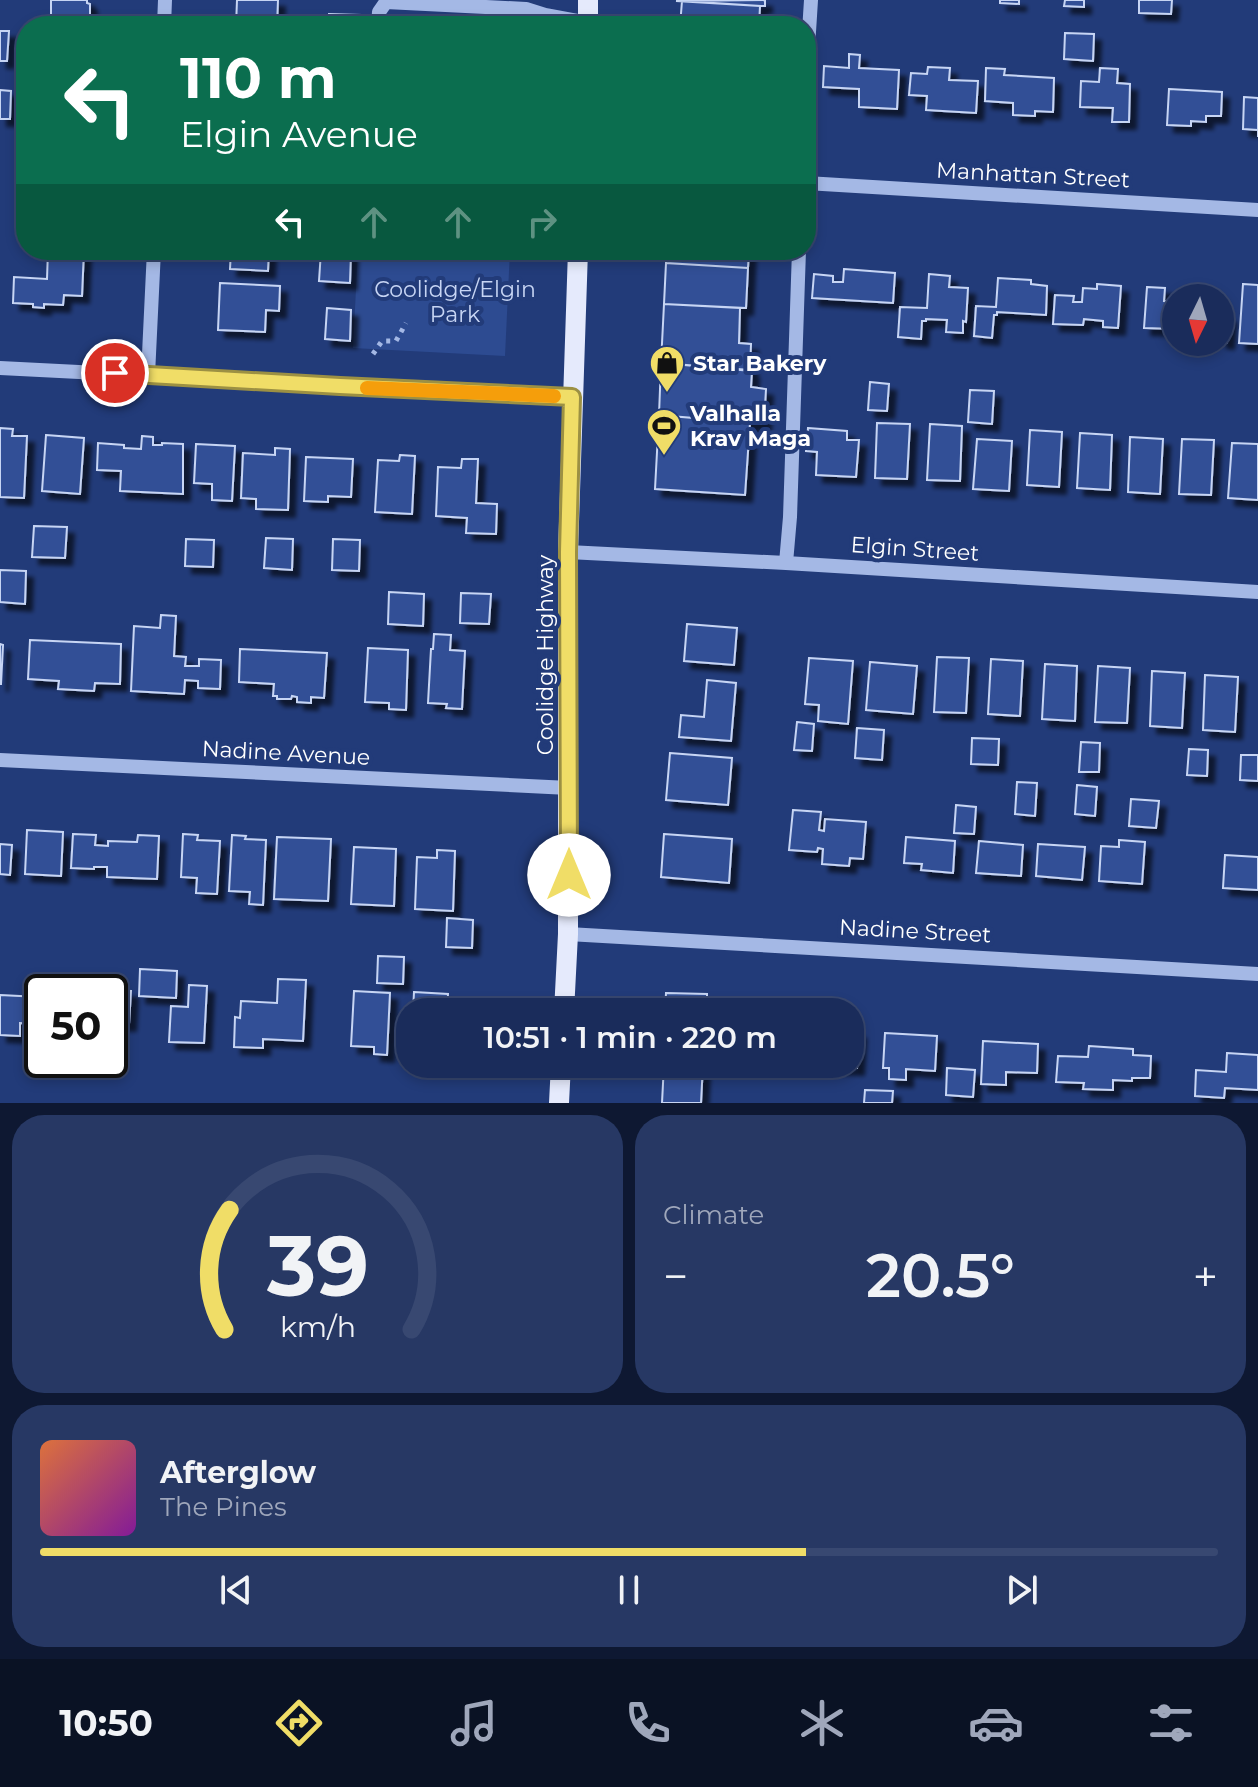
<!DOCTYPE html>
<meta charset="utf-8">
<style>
:root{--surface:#1a2c5b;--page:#273864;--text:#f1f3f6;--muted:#9fa7bb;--line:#384871;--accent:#f0dd67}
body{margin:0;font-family:Montserrat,sans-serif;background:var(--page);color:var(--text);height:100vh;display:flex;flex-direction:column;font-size:30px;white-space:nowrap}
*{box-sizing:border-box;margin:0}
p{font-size:26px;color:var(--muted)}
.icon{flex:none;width:44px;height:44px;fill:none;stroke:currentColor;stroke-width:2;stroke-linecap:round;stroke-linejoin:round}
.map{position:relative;height:1103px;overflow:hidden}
.details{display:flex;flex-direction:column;gap:12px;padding:12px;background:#0e1832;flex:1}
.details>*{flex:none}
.top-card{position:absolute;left:16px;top:16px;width:800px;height:244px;border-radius:32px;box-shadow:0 4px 12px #0003,0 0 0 2px var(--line);background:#0b6e4f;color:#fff;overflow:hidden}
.needle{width:52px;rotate:185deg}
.tools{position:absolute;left:1162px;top:284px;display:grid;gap:16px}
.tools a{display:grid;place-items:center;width:72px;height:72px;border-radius:50%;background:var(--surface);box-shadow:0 4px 12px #0003,0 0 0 2px var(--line);font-size:40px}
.speed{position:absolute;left:24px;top:974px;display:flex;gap:16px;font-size:40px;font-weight:700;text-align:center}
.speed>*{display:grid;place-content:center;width:104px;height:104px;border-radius:50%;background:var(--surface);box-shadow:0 4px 12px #0003,0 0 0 2px var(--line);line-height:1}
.speed .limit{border:4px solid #111;border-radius:12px;background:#fff;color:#111}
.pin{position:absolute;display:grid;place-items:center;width:68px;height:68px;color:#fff;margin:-34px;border:4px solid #fff;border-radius:50%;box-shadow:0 2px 8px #0007}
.me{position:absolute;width:88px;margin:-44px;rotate:0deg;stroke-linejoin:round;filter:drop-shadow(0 0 6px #0008)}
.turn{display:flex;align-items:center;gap:28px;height:168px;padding:0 32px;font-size:36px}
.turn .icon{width:104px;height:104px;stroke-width:2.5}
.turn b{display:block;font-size:56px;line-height:68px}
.lanes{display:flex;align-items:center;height:76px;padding:0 32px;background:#0003;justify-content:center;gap:40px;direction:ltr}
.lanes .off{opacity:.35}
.big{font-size:60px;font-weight:600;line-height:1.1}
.details .card{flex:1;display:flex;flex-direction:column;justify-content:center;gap:12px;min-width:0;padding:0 28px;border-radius:32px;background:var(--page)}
.details .dial{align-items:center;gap:0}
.dial svg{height:208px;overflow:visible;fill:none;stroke:var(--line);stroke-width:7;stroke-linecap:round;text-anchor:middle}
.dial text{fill:var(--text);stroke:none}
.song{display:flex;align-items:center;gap:24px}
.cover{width:96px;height:96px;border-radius:12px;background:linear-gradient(135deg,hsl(20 70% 55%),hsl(290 70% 35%))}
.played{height:8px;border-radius:4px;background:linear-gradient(90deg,var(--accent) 65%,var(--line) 65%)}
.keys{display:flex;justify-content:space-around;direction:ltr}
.heat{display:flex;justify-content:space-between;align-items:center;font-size:44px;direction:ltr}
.details .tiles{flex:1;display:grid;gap:12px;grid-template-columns:1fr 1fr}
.card:last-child{grid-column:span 2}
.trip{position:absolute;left:396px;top:998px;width:468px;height:80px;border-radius:32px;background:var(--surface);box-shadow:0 4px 12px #0003,0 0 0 2px var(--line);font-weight:600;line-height:80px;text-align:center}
.tabs{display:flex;height:128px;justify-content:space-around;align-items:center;background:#0a1224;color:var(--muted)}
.tabs .icon{width:56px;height:56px}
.tabs .selected{color:var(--accent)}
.tabs b{font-size:36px;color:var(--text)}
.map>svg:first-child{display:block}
</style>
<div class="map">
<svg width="1258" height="1103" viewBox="0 0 1258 1103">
<defs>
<filter id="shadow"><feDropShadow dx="7" dy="7" stdDeviation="2" flood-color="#0009"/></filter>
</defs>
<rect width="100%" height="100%" fill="#223b79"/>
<path fill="#2d4b91" d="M 358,250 L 510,250 L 505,356 L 353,348 Z"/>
<path fill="#325096" stroke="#c7d5f4" stroke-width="2" filter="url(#shadow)" d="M 51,0 L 87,0 L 87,3 L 90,4 L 90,20 L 51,18 Z
M 237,0 L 278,0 L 277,26 L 236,26 Z
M 765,0 L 765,6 L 760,6 L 676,1 Z
M 1000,0 L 1019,0 L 1019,4 L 1000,3 Z
M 1065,0 L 1084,0 L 1084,7 L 1064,6 Z
M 1139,0 L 1172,0 L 1171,14 L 1139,13 Z
M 682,1 L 760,6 L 759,26 L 680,26 Z
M 329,14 L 361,15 L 361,26 L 328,26 Z
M 0,31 L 9,31 L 7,61 L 0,61 Z
M 1065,33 L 1094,34 L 1093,61 L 1064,59 Z
M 849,54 L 860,55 L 859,68 L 899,70 L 897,109 L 859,107 L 859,89 L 823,87 L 824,66 L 849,68 Z
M 928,67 L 950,68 L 949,80 L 978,81 L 976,113 L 926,110 L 927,96 L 909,95 L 911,73 L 927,74 Z
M 986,68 L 1005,69 L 1004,75 L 1054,78 L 1053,112 L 1035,111 L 1035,116 L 1013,115 L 1013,103 L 985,101 Z
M 1100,68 L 1118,69 L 1117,83 L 1130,84 L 1129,122 L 1112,122 L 1113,108 L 1080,107 L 1081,81 L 1099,82 Z
M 1169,89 L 1222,92 L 1221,116 L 1206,116 L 1206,122 L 1191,121 L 1191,126 L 1167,125 Z
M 0,90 L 11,91 L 10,119 L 0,119 Z
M 1244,97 L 1258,98 L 1258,137 L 1258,130 L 1243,129 Z
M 48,250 L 84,250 L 82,296 L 64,295 L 63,305 L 44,304 L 44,308 L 33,307 L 33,304 L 13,303 L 14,277 L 47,279 Z
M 231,250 L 269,250 L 268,271 L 230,269 Z
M 666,250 L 749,250 L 748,268 L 666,263 Z
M 321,251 L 351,253 L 350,283 L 319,281 Z
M 666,263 L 748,268 L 746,308 L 664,304 Z
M 844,269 L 895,273 L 893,303 L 812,298 L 814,274 L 833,276 L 833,282 L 843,282 Z
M 929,274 L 950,276 L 949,287 L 968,288 L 966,322 L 963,321 L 963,333 L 946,332 L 947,320 L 926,319 L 926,321 L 922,321 L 921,339 L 898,337 L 900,307 L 927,308 Z
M 998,278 L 1031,280 L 1031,284 L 1047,286 L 1046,315 L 997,312 L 997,315 L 994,315 L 992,338 L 974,336 L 976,306 L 996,307 Z
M 220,283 L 280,286 L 279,311 L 266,310 L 265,332 L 218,330 Z
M 1097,284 L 1121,286 L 1118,328 L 1103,327 L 1103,321 L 1084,319 L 1083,325 L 1053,324 L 1055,295 L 1074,296 L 1073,302 L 1082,302 L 1083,288 L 1097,289 Z
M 1243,284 L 1258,285 L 1258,344 L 1239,343 Z
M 1147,287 L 1165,288 L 1164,301 L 1176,302 L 1176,329 L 1144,328 Z
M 664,304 L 740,308 L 739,343 L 751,344 L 750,370 L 661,363 Z
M 327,308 L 351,310 L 350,341 L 325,339 Z
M 1220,315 L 1229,316 L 1227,342 L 1220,341 Z
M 661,363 L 752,371 L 751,387 L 766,389 L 764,424 L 659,415 Z
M 870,382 L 889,384 L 887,411 L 868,410 Z
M 970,390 L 994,391 L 992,424 L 968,422 Z
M 659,415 L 750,423 L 745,495 L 655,489 Z
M 877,423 L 910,424 L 907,479 L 875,478 Z
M 930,424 L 962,426 L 960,481 L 927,480 Z
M 0,428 L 13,429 L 12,436 L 27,436 L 24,498 L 0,497 Z
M 808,428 L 847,431 L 847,440 L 859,440 L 856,477 L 816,475 L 817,452 L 806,451 Z
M 1030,430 L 1062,432 L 1059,487 L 1027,485 Z
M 1080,433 L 1112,435 L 1110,490 L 1077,488 Z
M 46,435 L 84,438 L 80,494 L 42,491 Z
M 142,436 L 153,437 L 153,445 L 162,445 L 162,443 L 183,444 L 183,494 L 120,491 L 121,471 L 97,470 L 98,443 L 124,445 L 124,448 L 141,449 Z
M 1130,437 L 1163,439 L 1160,494 L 1128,492 Z
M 977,439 L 1012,441 L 1009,491 L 973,489 Z
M 1182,439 L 1214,440 L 1211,495 L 1179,494 Z
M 1232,443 L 1258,444 L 1258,500 L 1228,498 Z
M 196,444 L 235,446 L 232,501 L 212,500 L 212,484 L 194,483 Z
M 275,448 L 290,449 L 288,510 L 256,509 L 256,499 L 241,498 L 243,453 L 275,455 Z
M 400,455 L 415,456 L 412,514 L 375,512 L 378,460 L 399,461 Z
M 306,457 L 353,459 L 351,497 L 328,496 L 328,502 L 304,501 Z
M 462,459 L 478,459 L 476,503 L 497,504 L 496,534 L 466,533 L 467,518 L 436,516 L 438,467 L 461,468 Z
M 34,526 L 67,527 L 65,558 L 32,557 Z
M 266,538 L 293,539 L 292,570 L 264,568 Z
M 186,539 L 214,540 L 213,567 L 185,566 Z
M 333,539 L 360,540 L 359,571 L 332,570 Z
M 0,570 L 26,571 L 25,604 L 0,602 Z
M 389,592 L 424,594 L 423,626 L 388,624 Z
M 461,593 L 491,594 L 489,624 L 460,623 Z
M 161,615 L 176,616 L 174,656 L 186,657 L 185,666 L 199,666 L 199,659 L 221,660 L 220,689 L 198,688 L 198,681 L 185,680 L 184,694 L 131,691 L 134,626 L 160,628 Z
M 687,624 L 737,628 L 734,665 L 684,661 Z
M 434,634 L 451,635 L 450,650 L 465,651 L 462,709 L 446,708 L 447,704 L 428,703 L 431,649 L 433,649 Z
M 30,640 L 121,644 L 120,684 L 95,683 L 94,691 L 58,689 L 59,681 L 28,679 Z
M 0,644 L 3,645 L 1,684 L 0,684 Z
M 368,648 L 408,650 L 406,710 L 389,709 L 389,703 L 365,702 Z
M 240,649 L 327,653 L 324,698 L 311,697 L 311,703 L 297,702 L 297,697 L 292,696 L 291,699 L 277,699 L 277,696 L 273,696 L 274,684 L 239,682 Z
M 937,657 L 969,658 L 966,713 L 934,712 Z
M 809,658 L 853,661 L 848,724 L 818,721 L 819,705 L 805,704 Z
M 991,659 L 1023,661 L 1020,716 L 988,714 Z
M 870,662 L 917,666 L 913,714 L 866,710 Z
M 1045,664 L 1077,666 L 1075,721 L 1042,719 Z
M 1098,666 L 1130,668 L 1127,723 L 1095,722 Z
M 1152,671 L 1185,673 L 1182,728 L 1150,726 Z
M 1205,675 L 1238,677 L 1235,732 L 1203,730 Z
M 707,680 L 736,683 L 731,741 L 679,737 L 681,715 L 704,717 Z
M 797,722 L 814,724 L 812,751 L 794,750 Z
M 857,728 L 884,730 L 882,760 L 855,758 Z
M 972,738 L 999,739 L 998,765 L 971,764 Z
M 1081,742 L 1100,743 L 1099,772 L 1079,772 Z
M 1189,749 L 1208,750 L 1207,776 L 1187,775 Z
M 670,753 L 732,758 L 728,805 L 666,800 Z
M 1241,755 L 1258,755 L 1258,781 L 1240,780 Z
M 1017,782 L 1037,783 L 1035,816 L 1015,814 Z
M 1077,785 L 1097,787 L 1095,816 L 1075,814 Z
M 1131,799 L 1159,801 L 1156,828 L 1129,826 Z
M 956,805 L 976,807 L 974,834 L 954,833 Z
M 793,810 L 821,812 L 819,830 L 824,831 L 825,819 L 866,822 L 863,859 L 850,858 L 849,866 L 822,864 L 823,849 L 818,848 L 817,852 L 789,850 Z
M 27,830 L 63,832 L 61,876 L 25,874 Z
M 73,834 L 96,835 L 95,845 L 108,846 L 108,841 L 137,842 L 138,835 L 159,836 L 157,879 L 107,877 L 107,867 L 94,867 L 94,869 L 71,868 Z
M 183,834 L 198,835 L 197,840 L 220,841 L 217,894 L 196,893 L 197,878 L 181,877 Z
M 664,834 L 732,839 L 729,883 L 661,877 Z
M 232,835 L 246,836 L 245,839 L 266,840 L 263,905 L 249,904 L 250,892 L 229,891 Z
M 277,837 L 331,839 L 328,901 L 274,899 Z
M 906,837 L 955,841 L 953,873 L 921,870 L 922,864 L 904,863 Z
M 1119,840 L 1145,842 L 1142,884 L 1099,881 L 1101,846 L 1119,847 Z
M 979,841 L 1023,845 L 1021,876 L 976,873 Z
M 0,844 L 12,845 L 10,875 L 0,874 Z
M 1038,844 L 1085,847 L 1082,880 L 1036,876 Z
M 354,847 L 396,849 L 394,906 L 351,904 Z
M 437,850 L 455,851 L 453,911 L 415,909 L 417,857 L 437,858 Z
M 1225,855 L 1258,857 L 1258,890 L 1223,888 Z
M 447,918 L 473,920 L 472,948 L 446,947 Z
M 378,956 L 404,957 L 403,984 L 377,983 Z
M 140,969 L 177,971 L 176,998 L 139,996 Z
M 67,977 L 108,980 L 108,990 L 131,991 L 129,1024 L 110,1023 L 110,992 L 67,992 Z
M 278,979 L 306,980 L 303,1041 L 263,1039 L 263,1048 L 234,1047 L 235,1017 L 240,1018 L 241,1001 L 277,1003 Z
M 189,985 L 207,986 L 204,1043 L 169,1042 L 171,1006 L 188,1007 Z
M 354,991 L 390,993 L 387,1055 L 374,1054 L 374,1047 L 351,1046 Z
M 414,992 L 448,994 L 447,1012 L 413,1012 Z
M 666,993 L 707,994 L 707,1012 L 665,1012 Z
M 0,995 L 39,997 L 38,1024 L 20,1023 L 20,1036 L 0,1035 Z
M 850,1031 L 859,1032 L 857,1068 L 815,1066 L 815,1064 L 850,1064 Z
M 885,1033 L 937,1036 L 935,1071 L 906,1069 L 906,1080 L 889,1079 L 889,1068 L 883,1068 Z
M 983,1041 L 1038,1044 L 1037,1073 L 1006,1072 L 1006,1085 L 981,1084 Z
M 1089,1046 L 1133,1049 L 1133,1055 L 1151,1056 L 1150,1078 L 1132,1078 L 1132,1081 L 1113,1080 L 1113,1090 L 1083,1089 L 1084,1083 L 1056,1082 L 1058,1056 L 1088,1057 Z
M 1227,1053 L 1258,1055 L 1258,1090 L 1225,1088 L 1224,1098 L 1195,1096 L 1196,1070 L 1226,1072 Z
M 664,1064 L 703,1064 L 701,1103 L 662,1103 Z
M 947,1068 L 975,1070 L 973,1097 L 946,1095 Z
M 865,1090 L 893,1091 L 892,1103 L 864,1103 Z"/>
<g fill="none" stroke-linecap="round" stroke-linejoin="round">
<path stroke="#a4b8e5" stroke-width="5" stroke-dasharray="4 6" stroke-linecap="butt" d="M 373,354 L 382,341 L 396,341 L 406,323"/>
<path stroke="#a4b8e5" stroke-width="14" d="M 164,26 L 165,0
M 378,26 L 379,12 L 386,2 L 526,9 L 545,15 L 588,23
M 806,79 L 811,0
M 806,183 L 1258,210
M 0,368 L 572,397
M 148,375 L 154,250
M 568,552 L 786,563 L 1258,592
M 786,563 L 790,517 L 799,250
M 0,760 L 569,788
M 568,934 L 1258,974"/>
<path stroke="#e5eafc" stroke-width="20" d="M 588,26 L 588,0
M 564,1012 L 568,934 L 568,552 L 578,250
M 559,1103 L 561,1064"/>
</g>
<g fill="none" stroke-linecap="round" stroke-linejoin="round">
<defs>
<path id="route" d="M 115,373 L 340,386 L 572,397 L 568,552 L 569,875"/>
</defs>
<use href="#route" stroke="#9c9043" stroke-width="20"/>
<use href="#route" stroke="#f0dd67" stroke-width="14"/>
<path stroke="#f59e0b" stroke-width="14" d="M 367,388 L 554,396"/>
</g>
<defs>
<symbol id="shop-pin" viewBox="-11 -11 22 30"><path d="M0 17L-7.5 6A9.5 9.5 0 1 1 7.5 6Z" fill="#f0dd67" stroke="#223b79"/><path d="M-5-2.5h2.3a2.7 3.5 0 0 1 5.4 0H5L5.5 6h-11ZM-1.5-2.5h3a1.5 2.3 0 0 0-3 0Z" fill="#111"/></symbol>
<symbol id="stadium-pin" viewBox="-11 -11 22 30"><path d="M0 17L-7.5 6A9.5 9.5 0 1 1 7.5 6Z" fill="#f0dd67" stroke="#223b79"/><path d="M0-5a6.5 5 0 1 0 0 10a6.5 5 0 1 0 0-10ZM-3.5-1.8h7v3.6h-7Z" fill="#111"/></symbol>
</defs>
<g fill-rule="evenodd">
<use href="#shop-pin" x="647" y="343" width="40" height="54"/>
<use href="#stadium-pin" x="644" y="406" width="40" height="54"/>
</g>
<g text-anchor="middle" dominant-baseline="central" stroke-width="8" stroke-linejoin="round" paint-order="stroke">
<g font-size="22" fill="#fff" stroke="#223b79">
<text transform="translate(1033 175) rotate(3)">Manhattan Street</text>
<text transform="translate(915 549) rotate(4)">Elgin Street</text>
<text transform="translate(545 655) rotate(-90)">Coolidge Highway</text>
<text transform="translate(286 753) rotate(3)">Nadine Avenue</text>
<text transform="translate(915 931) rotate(3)">Nadine Street</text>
</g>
<g font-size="22" fill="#c7d5f4" stroke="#223b79">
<text x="455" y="289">Coolidge/Elgin<tspan x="455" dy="25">Park</tspan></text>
</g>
<g font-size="22" font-weight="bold" fill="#fff" stroke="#223b79" text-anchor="start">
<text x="693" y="363">Star Bakery</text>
<text x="690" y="413">Valhalla<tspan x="690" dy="25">Krav Maga</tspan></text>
</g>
</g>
</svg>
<div class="tools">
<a><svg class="needle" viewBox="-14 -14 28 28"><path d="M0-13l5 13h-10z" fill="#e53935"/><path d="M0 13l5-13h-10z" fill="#9fa7bb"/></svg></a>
</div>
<div class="speed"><div class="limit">50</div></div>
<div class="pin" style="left:115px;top:373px;background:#d93025"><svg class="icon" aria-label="arrive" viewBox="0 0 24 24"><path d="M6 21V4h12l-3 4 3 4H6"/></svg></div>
<svg class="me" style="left:569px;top:875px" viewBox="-20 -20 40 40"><circle r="19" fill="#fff"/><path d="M0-13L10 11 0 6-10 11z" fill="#f0dd67"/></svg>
<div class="trip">10:51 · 1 min · 220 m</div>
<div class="top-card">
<div class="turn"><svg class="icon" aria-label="left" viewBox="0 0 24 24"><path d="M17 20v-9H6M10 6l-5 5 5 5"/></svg><div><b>110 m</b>Elgin Avenue</div></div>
<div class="lanes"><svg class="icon" aria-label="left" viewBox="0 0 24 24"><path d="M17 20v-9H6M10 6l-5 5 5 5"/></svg><svg class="icon off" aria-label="ahead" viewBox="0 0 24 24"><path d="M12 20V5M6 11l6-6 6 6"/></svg><svg class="icon off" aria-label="ahead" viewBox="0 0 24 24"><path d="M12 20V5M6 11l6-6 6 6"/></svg><svg class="icon off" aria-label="right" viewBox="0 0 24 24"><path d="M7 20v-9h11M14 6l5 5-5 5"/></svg></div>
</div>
</div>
<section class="details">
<div class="tiles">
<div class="card dial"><svg viewBox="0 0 100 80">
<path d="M14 69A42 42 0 1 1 86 69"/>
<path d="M14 69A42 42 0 0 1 16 23" stroke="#f0dd67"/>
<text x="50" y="56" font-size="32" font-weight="700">39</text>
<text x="50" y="72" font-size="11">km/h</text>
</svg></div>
<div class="card"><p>Climate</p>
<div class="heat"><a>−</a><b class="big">20.5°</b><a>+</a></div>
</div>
<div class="card">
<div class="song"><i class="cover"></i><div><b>Afterglow</b><p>The Pines</p></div></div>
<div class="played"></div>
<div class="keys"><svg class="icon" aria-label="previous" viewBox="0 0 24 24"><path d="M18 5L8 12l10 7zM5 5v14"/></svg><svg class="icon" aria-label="pause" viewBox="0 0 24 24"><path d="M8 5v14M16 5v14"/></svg><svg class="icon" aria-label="next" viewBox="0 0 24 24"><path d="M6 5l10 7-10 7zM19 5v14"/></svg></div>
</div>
</div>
</section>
<nav class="tabs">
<b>10:50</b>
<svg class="icon selected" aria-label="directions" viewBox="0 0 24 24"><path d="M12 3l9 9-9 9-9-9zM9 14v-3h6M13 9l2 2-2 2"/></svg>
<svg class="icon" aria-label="music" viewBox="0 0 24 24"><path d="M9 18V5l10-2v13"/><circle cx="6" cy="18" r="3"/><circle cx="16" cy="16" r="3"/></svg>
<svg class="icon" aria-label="phone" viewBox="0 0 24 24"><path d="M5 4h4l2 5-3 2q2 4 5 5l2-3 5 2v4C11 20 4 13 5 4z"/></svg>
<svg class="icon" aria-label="climate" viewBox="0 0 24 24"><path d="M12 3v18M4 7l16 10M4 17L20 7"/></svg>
<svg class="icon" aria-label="car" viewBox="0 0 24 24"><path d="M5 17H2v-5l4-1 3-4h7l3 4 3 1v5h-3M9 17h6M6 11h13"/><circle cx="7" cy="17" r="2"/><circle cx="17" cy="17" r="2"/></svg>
<svg class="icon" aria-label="filters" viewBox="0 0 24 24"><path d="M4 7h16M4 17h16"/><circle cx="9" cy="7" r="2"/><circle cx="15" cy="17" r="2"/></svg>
</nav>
